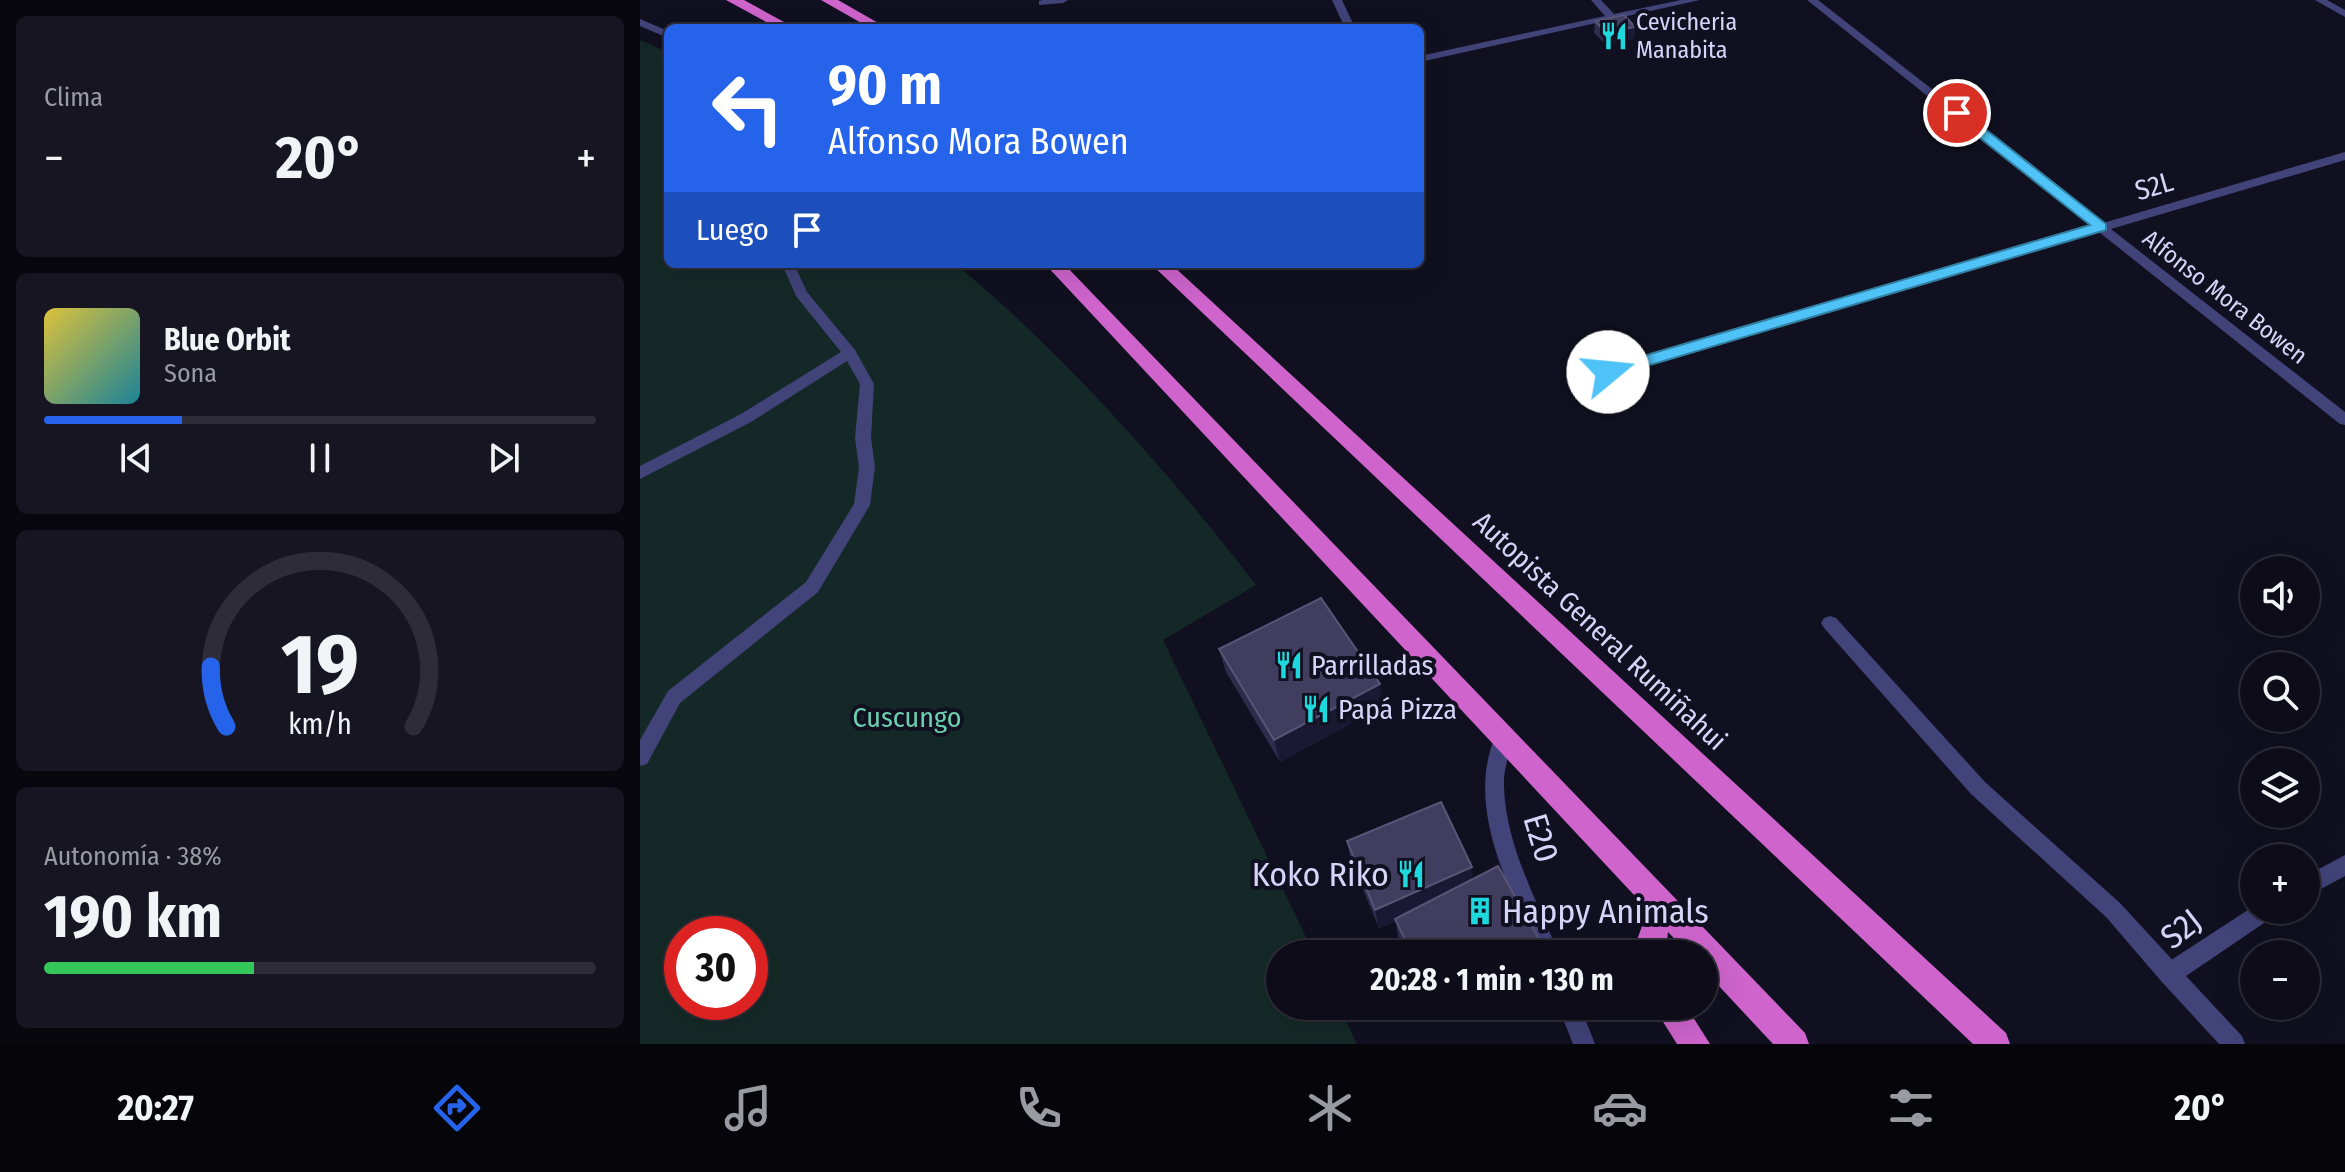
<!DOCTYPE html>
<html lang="es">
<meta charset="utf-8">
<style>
:root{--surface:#0d0c18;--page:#161521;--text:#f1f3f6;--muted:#9a9ba2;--line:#2d2c37;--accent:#2563eb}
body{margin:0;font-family:"Fira Sans Condensed",sans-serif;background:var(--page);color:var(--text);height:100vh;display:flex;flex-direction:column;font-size:30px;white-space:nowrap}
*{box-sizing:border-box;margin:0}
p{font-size:26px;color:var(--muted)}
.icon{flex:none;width:44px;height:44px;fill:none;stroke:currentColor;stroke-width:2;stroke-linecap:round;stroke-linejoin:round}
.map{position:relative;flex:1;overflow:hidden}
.sheet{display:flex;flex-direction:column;gap:16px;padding:16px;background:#07070d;width:640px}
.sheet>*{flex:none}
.hud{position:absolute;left:24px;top:24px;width:760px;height:244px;border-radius:12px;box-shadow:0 8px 32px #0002,0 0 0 2px var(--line);background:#2563eb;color:#fff;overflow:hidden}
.tools{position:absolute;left:1600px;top:556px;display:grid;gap:16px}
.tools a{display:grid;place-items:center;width:80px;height:80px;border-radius:50%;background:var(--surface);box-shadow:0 8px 32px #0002,0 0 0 2px var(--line);font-size:40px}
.speed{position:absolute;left:24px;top:916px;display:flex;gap:16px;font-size:40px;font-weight:700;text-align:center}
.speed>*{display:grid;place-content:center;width:104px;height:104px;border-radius:50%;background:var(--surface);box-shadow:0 8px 32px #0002,0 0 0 2px var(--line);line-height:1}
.speed .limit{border:12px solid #d22;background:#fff;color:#111}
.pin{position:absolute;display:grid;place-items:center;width:68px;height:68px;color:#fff;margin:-34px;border:4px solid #fff;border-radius:50%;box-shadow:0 2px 8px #0007}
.me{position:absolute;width:88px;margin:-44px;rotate:73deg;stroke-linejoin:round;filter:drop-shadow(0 0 6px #0008)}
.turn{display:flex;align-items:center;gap:28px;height:168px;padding:0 32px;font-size:36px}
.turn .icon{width:104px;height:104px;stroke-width:2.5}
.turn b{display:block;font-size:56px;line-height:68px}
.then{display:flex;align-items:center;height:76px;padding:0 32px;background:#0003;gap:16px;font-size:30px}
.big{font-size:60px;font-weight:700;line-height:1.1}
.sheet .tile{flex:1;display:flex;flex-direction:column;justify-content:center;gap:12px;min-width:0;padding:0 28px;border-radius:12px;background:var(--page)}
.sheet .dial{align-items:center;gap:0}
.dial svg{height:208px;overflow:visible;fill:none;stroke:var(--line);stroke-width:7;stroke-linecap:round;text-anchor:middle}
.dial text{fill:var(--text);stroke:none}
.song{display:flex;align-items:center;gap:24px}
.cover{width:96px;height:96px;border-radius:12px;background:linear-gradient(135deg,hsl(50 70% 55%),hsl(190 70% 35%))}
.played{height:8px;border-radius:4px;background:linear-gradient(90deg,var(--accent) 25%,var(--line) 25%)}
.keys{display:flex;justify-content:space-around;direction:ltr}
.heat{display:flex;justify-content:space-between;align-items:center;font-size:44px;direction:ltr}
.charge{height:12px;border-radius:6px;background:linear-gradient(90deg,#34c759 38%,var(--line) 0)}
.trip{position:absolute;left:626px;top:940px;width:452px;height:80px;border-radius:40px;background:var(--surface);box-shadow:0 8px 32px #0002,0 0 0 2px var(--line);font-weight:700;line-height:80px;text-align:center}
.tab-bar{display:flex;height:128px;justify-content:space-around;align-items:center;background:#05050a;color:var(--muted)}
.tab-bar .icon{width:56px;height:56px}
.tab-bar .on{color:var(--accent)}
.tab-bar b{font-size:36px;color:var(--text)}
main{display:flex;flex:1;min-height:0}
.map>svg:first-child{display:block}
</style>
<main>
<section class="sheet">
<div class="tile"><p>Clima</p>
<div class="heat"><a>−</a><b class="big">20°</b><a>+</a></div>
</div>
<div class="tile">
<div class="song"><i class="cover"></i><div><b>Blue Orbit</b><p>Sona</p></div></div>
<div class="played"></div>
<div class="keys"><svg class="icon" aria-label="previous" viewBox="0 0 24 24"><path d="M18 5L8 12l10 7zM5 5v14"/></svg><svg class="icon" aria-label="pause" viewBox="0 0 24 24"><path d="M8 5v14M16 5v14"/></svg><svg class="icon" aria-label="next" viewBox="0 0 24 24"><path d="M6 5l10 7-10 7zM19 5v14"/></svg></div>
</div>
<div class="tile dial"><svg viewBox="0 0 100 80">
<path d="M14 69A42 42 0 1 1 86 69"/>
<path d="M14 69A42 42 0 0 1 8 46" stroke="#2563eb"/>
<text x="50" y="56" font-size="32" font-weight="700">19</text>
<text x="50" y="72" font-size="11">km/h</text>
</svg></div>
<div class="tile"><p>Autonomía · 38%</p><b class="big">190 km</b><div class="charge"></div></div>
</section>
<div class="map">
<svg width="1705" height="1044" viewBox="0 0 1705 1044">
<rect width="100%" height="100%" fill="#111020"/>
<path fill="#142927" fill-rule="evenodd" d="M 0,40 L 28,52 L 28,264 L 316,264 C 428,358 527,470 616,585 L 523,640 L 674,954 L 640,954 L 640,1006 L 699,1006 L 717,1044 L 0,1044 ZM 42,934 L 110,934 L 110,1002 L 42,1002 Z"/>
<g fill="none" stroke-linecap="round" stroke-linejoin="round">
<path fill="#414379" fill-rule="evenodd" d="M 0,19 L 28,31 L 28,38 L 0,26 Z
M 142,264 L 154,264 L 167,292 L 215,350 L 234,384 L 231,438 L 235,467 L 230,505 L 178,592 L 40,703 L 7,764 L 0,766 L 0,740 L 28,691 L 166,582 L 214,504 L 219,467 L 215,438 L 220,384 L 207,361 L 111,422 L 0,479 L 0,466 L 101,414 L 201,352 L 156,296 Z
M 1190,616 L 1196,618 L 1345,782 L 1480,903 L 1538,966 L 1541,974 L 1538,982 L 1530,985 L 1522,982 L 1466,917 L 1331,794 L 1184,628 L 1181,623 L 1184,618 Z"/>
<path fill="#414379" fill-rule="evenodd" d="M 403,0 L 428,0 L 423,3 L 399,5 L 399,1 Z
M 692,0 L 702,0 L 715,28 L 705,28 Z
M 951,0 L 961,0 L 974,14 L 1041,0 L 1060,0 L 780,62 L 780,56 L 965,16 Z
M 1167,0 L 1178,0 L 1463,223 L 1705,152 L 1705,160 L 1471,229 L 1705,412 L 1705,425 L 1700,424 L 1459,232 L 973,375 L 963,375 L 961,372 L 963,369 L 1451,226 Z
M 1675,0 L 1687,0 L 1705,10 L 1705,17 Z
M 864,730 L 871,732 L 873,738 C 869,754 863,771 864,787 C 866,846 897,901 919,954 L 897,954 C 870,886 823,806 857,732 Z
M 1705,855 L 1705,876 L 1666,897 L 1666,876 Z
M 1614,906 L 1614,910 L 1636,910 L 1633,917 L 1546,976 L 1602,1036 L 1605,1044 L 1579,1044 L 1522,982 L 1519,974 L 1522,966 Z
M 918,1006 L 940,1006 L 955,1044 L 933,1044 Z"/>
<path fill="#ce64cc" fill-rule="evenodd" d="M 86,0 L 104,0 L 155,28 L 137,28 Z
M 181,0 L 198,0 L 247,28 L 230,28 Z
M 405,264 L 424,264 L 1165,1033 L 1169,1044 L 1133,1044 L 1064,970 L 1064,954 L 1049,954 L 1028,932 L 1026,954 L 998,954 L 998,937 L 1008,910 Z
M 511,264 L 531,264 L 1366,1033 L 1370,1044 L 1333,1044 Z
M 1013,1006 L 1046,1006 L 1070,1044 L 1037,1044 Z"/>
</g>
<path fill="#2f2b4c" d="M 955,21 L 995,27 L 994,39 L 966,45 L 954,33 Z
M 579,649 L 743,706 L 640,762 L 586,672 Z
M 707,841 L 832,867 L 832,880 L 900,954 L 767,954 L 758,937 L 756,921 L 739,928 L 711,861 Z
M 792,1006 L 816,1006 L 797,1017 Z"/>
<path fill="#1b1833" d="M 995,27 L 994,39 L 966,45 L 966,33 Z
M 740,684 L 743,706 L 640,762 L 634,740 Z
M 832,867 L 832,886 L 739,928 L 735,910 Z
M 901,943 L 900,954 L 880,954 Z
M 796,1006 L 816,1006 L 797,1017 Z"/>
<path fill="#413d5f" stroke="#585577" stroke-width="2" d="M 984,15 L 995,27 L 966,33 L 955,21 Z
M 681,598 L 740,684 L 634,740 L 579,649 Z
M 801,802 L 832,867 L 735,910 L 707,841 Z
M 858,866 L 901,943 L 880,954 L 772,954 L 755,919 Z"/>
<path fill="#4fc3f7" stroke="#337fa1" stroke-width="2" d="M 1312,110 L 1321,110 L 1466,224 L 1466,230 L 973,376 L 962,376 L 962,368 L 1450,225 L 1312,116 Z"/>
<defs>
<symbol id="restaurant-bare" viewBox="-9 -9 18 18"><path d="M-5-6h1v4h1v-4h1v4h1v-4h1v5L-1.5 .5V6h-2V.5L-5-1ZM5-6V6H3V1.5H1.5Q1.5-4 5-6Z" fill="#1dd9dd" stroke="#111020" stroke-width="2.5" paint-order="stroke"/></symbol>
<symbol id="building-bare" viewBox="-9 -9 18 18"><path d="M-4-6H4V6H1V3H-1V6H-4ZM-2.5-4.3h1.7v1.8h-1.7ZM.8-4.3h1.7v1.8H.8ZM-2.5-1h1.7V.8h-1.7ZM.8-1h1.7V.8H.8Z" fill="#1dd9dd" stroke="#111020" stroke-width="2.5" paint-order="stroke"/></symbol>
</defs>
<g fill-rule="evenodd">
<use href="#restaurant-bare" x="954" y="16" width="40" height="40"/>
<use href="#restaurant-bare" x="629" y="645" width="40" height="40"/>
<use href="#restaurant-bare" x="656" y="689" width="40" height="40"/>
<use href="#restaurant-bare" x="751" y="854" width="40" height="40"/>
<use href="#building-bare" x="820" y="891" width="40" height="40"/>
</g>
<g text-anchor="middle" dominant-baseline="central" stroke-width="8" stroke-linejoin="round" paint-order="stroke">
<g font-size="24" fill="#d6d4f9" stroke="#111020" text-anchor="start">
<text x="996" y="22">Cevicheria<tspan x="996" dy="28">Manabita</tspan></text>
</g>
<g font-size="24" fill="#d6d4f9" stroke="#111020">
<text transform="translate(1585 297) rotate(38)">Alfonso Mora Bowen</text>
</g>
<g font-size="28" fill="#d6d4f9" stroke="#111020">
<text transform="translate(1514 186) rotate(-16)">S2L</text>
<text transform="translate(960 631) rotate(43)">Autopista General Rumiñahui</text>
</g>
<g font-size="28" fill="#d6d4f9" stroke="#111020" text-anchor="start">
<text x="671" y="665">Parrilladas</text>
<text x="698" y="709">Papá Pizza</text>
</g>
<g font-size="28" fill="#6ad0ae" stroke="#111020">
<text x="267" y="717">Cuscungo</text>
</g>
<g font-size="34" fill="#d6d4f9" stroke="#111020">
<text transform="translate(901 838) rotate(73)">E20</text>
<text transform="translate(1541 929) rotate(-38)">S2J</text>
</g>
<g font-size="34" fill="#d6d4f9" stroke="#111020" text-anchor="end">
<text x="749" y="874">Koko Riko</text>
<text x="862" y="911" text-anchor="start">Happy Animals</text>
</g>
</g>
</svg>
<div class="tools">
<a><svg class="icon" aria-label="sound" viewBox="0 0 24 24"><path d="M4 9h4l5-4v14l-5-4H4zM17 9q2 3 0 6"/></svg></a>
<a><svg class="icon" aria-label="search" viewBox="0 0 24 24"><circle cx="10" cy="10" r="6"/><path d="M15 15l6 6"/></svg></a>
<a><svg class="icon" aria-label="layers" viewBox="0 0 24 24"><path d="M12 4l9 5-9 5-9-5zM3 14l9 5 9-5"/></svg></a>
<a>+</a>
<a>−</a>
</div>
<div class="speed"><div class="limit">30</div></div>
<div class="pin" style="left:1317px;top:113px;background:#d93025"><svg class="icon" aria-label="arrive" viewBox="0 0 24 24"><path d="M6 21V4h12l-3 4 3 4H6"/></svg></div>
<svg class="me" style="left:968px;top:372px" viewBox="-20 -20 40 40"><circle r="19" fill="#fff"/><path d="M0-13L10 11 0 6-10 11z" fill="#4fc3f7"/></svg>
<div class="trip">20:28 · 1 min · 130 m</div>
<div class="hud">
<div class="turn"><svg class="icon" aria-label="left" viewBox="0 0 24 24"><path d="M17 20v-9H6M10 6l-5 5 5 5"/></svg><div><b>90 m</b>Alfonso Mora Bowen</div></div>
<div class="then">Luego<svg class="icon" aria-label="arrive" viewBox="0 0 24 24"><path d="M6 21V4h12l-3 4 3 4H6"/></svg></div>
</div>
</div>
</main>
<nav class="tab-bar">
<b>20:27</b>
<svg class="icon on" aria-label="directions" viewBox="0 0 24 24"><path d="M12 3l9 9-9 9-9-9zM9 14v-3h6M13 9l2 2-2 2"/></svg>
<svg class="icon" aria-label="music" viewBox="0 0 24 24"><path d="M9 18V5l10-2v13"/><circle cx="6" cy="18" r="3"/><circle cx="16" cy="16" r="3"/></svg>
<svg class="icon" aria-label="phone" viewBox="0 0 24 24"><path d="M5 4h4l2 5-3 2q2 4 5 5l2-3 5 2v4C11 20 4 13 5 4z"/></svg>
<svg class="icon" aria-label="climate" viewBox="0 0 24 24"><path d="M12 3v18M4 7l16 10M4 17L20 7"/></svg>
<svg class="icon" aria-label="car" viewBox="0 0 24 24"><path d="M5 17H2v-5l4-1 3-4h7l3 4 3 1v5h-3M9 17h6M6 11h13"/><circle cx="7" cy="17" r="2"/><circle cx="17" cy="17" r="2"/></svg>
<svg class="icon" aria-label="filters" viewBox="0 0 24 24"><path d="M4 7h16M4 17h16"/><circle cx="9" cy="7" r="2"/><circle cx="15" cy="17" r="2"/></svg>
<b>20°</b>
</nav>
